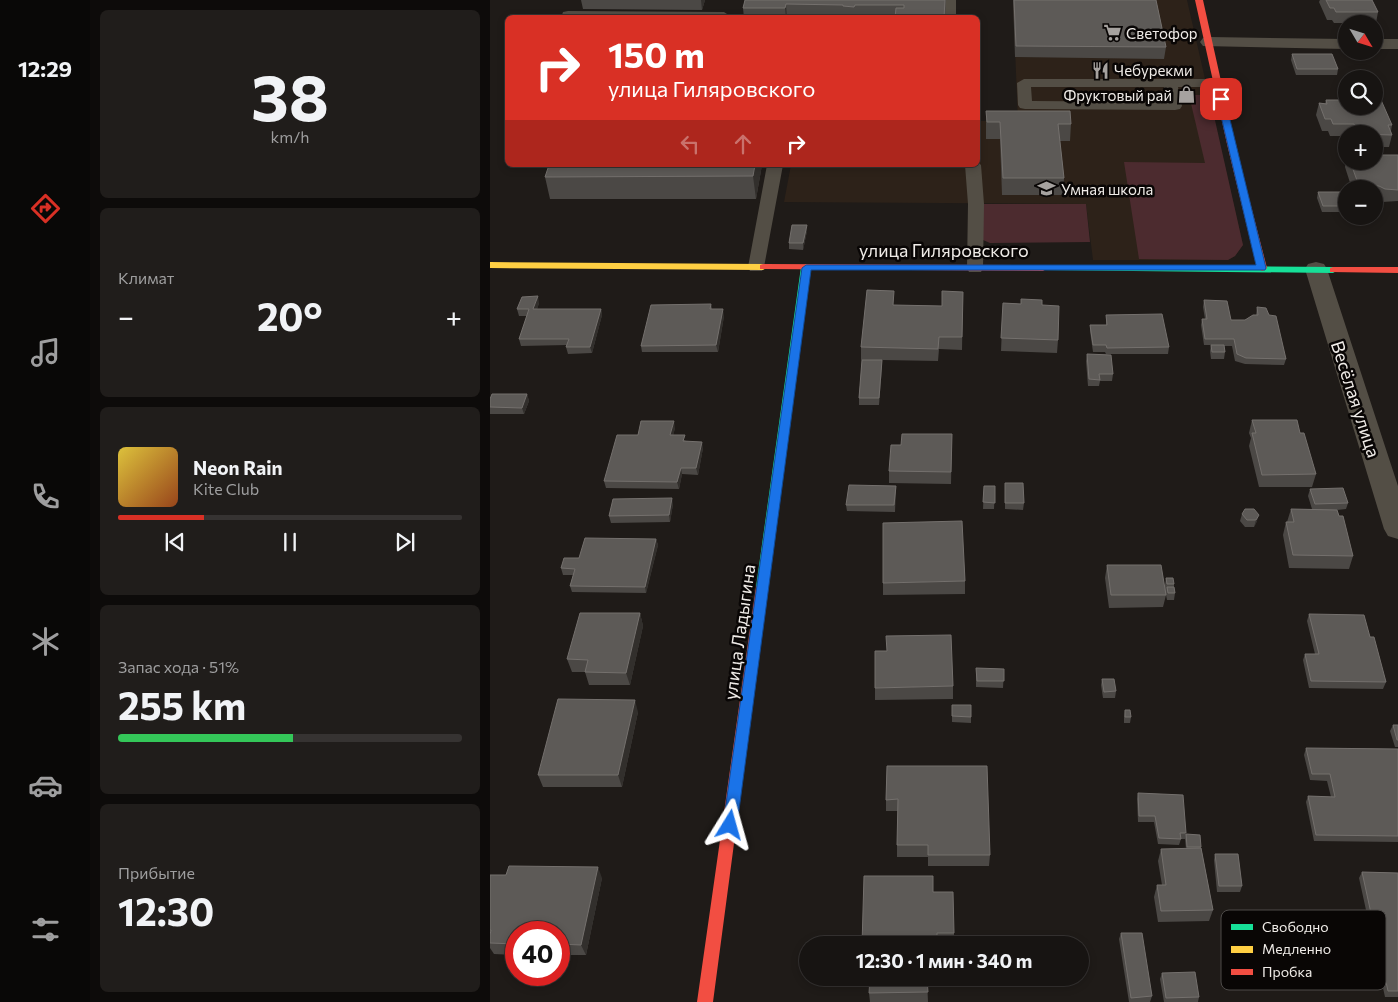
<!DOCTYPE html>
<html lang="ru">
<meta charset="utf-8">
<style>
:root{--surface:#171412;--page:#201d1b;--text:#f1f3f6;--muted:#9e9e9f;--line:#363332;--accent:#d93025}
body{margin:0;font-family:Commissioner,sans-serif;background:var(--page);color:var(--text);height:100vh;display:flex;flex-direction:column;font-size:19px;white-space:nowrap}
*{box-sizing:border-box;margin:0}
p{font-size:16px;color:var(--muted)}
.icon{flex:none;width:28px;height:28px;fill:none;stroke:currentColor;stroke-width:2;stroke-linecap:round;stroke-linejoin:round}
.map{position:relative;flex:1;overflow:hidden}
.sheet{display:flex;flex-direction:column;gap:10px;padding:10px;background:#0d0b0a;width:400px}
.sheet>*{flex:none}
.hud{position:absolute;left:15px;top:15px;width:475px;height:152px;border-radius:8px;box-shadow:0 2px 8px #0003,0 0 0 1px var(--line);background:#d93025;color:#fff;overflow:hidden}
.needle{width:32px;rotate:128deg}
.fabs{position:absolute;left:848px;top:15px;display:grid;gap:10px}
.fabs a{display:grid;place-items:center;width:45px;height:45px;border-radius:50%;background:var(--surface);box-shadow:0 2px 8px #0003,0 0 0 1px var(--line);font-size:25px}
.speed{position:absolute;left:15px;top:921px;display:flex;gap:10px;font-size:25px;font-weight:700;text-align:center}
.speed>*{display:grid;place-content:center;width:65px;height:65px;border-radius:50%;background:var(--surface);box-shadow:0 2px 8px #0003,0 0 0 1px var(--line);line-height:1}
.speed .limit{border:8px solid #d22;background:#fff;color:#111}
.pin{position:absolute;display:grid;place-items:center;width:42px;height:42px;color:#fff;margin:-21px;border-radius:10px;box-shadow:0 2px 8px #0006}
.me{position:absolute;width:55px;margin:-28px;rotate:8deg;stroke-linejoin:round;filter:drop-shadow(0 0 4px #0008)}
.turn{display:flex;align-items:center;gap:18px;height:105px;padding:0 20px;font-size:22px}
.turn .icon{width:65px;height:65px;stroke-width:2.5}
.turn b{display:block;font-size:35px;line-height:42px}
.lanes{display:flex;align-items:center;height:48px;padding:0 20px;background:#0003;justify-content:center;gap:25px;direction:ltr}
.lanes .off{opacity:.35}
.big{font-size:38px;font-weight:700;line-height:1.1}
.sheet .tile{flex:1;display:flex;flex-direction:column;justify-content:center;gap:8px;min-width:0;padding:0 18px;border-radius:8px;background:var(--page)}
.sheet .dial{align-items:center;gap:0}
.dial b{font-size:65px;line-height:1}
.song{display:flex;align-items:center;gap:15px}
.cover{width:60px;height:60px;border-radius:8px;background:linear-gradient(135deg,hsl(50 70% 55%),hsl(20 70% 35%))}
.played{height:5px;border-radius:2px;background:linear-gradient(90deg,var(--accent) 25%,var(--line) 25%)}
.keys{display:flex;justify-content:space-around;direction:ltr}
.heat{display:flex;justify-content:space-between;align-items:center;font-size:28px;direction:ltr}
.charge{height:8px;border-radius:4px;background:linear-gradient(90deg,#34c759 51%,var(--line) 0)}
.trip{position:absolute;left:309px;top:936px;width:290px;height:50px;border-radius:25px;background:var(--surface);box-shadow:0 2px 8px #0003,0 0 0 1px var(--line);font-weight:700;line-height:50px;text-align:center}
main{display:flex;flex:1;min-height:0}
.tab-bar{display:flex;flex-direction:column;width:90px;justify-content:space-around;align-items:center;background:#090807;color:var(--muted)}
.tab-bar .icon{width:35px;height:35px}
.tab-bar .on{color:var(--accent)}
.tab-bar b{font-size:22px;color:var(--text)}
.map>svg:first-child{display:block}
</style>
<main>
<nav class="tab-bar">
<b>12:29</b>
<svg class="icon on" aria-label="directions" viewBox="0 0 24 24"><path d="M12 3l9 9-9 9-9-9zM9 14v-3h6M13 9l2 2-2 2"/></svg>
<svg class="icon" aria-label="music" viewBox="0 0 24 24"><path d="M9 18V5l10-2v13"/><circle cx="6" cy="18" r="3"/><circle cx="16" cy="16" r="3"/></svg>
<svg class="icon" aria-label="phone" viewBox="0 0 24 24"><path d="M5 4h4l2 5-3 2q2 4 5 5l2-3 5 2v4C11 20 4 13 5 4z"/></svg>
<svg class="icon" aria-label="climate" viewBox="0 0 24 24"><path d="M12 3v18M4 7l16 10M4 17L20 7"/></svg>
<svg class="icon" aria-label="car" viewBox="0 0 24 24"><path d="M5 17H2v-5l4-1 3-4h7l3 4 3 1v5h-3M9 17h6M6 11h13"/><circle cx="7" cy="17" r="2"/><circle cx="17" cy="17" r="2"/></svg>
<svg class="icon" aria-label="filters" viewBox="0 0 24 24"><path d="M4 7h16M4 17h16"/><circle cx="9" cy="7" r="2"/><circle cx="15" cy="17" r="2"/></svg>
</nav>
<section class="sheet">
<div class="tile dial"><b>38</b><p>km/h</p></div>
<div class="tile"><p>Климат</p>
<div class="heat"><a>−</a><b class="big">20°</b><a>+</a></div>
</div>
<div class="tile">
<div class="song"><i class="cover"></i><div><b>Neon Rain</b><p>Kite Club</p></div></div>
<div class="played"></div>
<div class="keys"><svg class="icon" aria-label="previous" viewBox="0 0 24 24"><path d="M18 5L8 12l10 7zM5 5v14"/></svg><svg class="icon" aria-label="pause" viewBox="0 0 24 24"><path d="M8 5v14M16 5v14"/></svg><svg class="icon" aria-label="next" viewBox="0 0 24 24"><path d="M6 5l10 7-10 7zM19 5v14"/></svg></div>
</div>
<div class="tile"><p>Запас хода · 51%</p><b class="big">255 km</b><div class="charge"></div></div>
<div class="tile"><p>Прибытие</p><b class="big">12:30</b></div>
</section>
<div class="map">
<svg width="908" height="1002" viewBox="0 0 908 1002">
<rect width="100%" height="100%" fill="#1f1b18"/>
<path fill="#2d2219" d="M 523,0 L 697,0 L 753,245 L 745,256 L 738,260 L 603,260 L 596,204 L 294,202 L 301,165 L 488,165 L 488,121 L 528,121 Z"/>
<path fill="#4c2b2f" d="M 699,95 L 712,95 L 720,98 L 753,245 L 745,256 L 738,260 L 649,259 L 634,162 L 715,163 Z
M 492,204 L 596,204 L 600,242 L 500,243 L 493,240 Z"/>
<g fill="none" stroke-linecap="round" stroke-linejoin="round">
<path fill="#534e45" fill-rule="evenodd" d="M 454,0 L 466,0 L 466,18 L 454,18 Z
M 78,11 L 234,12 L 240,16 L 73,18 L 72,15 L 73,12 Z
M 534,79 L 727,79 L 734,83 L 727,87 L 688,87 L 692,106 L 690,109 L 685,110 L 535,109 L 530,108 L 528,105 L 527,83 ZM 541,87 L 674,87 L 677,102 L 542,101 Z
M 488,162 L 491,165 L 494,204 L 493,268 L 491,272 L 479,272 L 477,268 L 478,204 L 475,165 L 488,165 Z
M 277,165 L 293,165 L 274,267 L 272,271 L 260,271 L 258,267 Z"/>
<path fill="#534e45" fill-rule="evenodd" d="M 719,37 L 856,39 L 856,49 L 713,46 L 710,42 L 713,38 Z
M 884,39 L 908,39 L 908,49 L 884,49 Z
M 826,262 L 834,264 L 837,269 L 908,486 L 908,539 L 898,536 L 894,529 L 815,269 L 818,264 Z"/>
<path fill="#16e098" fill-rule="evenodd" d="M 316,264 L 321,267 L 278,587 L 276,590 L 268,590 L 266,587 L 311,267 Z
M 553,265 L 843,267 L 848,270 L 843,273 L 550,270 L 548,268 Z"/>
<path fill="#ffcf43" fill-rule="evenodd" d="M 0,262 L 273,264 L 278,267 L 273,270 L 0,268 Z"/>
<path fill="#f24e42" fill-rule="evenodd" d="M 705,0 L 713,0 L 745,144 L 777,268 L 775,270 L 772,271 L 767,268 L 737,144 Z
M 273,264 L 553,265 L 558,268 L 553,271 L 270,269 L 270,265 Z
M 843,267 L 908,267 L 908,273 L 840,272 L 840,268 Z
M 272,582 L 276,584 L 278,587 L 223,1002 L 207,1002 L 266,587 L 268,584 Z"/>
</g>
<path fill="#4b4845" d="M 91,0 L 215,0 L 212,10 L 93,9 Z
M 255,0 L 456,0 L 455,18 L 254,18 L 253,8 Z
M 523,0 L 666,0 L 676,47 L 674,59 L 525,57 Z
M 830,0 L 882,0 L 888,12 L 886,23 L 844,23 L 842,20 L 837,20 L 829,2 Z
M 802,54 L 848,69 L 847,75 L 806,75 L 801,60 Z
M 836,100 L 902,125 L 901,131 L 902,135 L 899,147 L 884,147 L 884,134 L 856,134 L 856,136 L 840,136 L 838,131 L 832,131 L 826,115 L 829,103 L 835,104 Z
M 496,111 L 581,124 L 580,141 L 570,141 L 574,178 L 573,195 L 512,195 L 510,139 L 496,139 Z
M 908,155 L 908,201 L 892,202 L 886,198 L 884,198 L 884,189 L 862,189 L 855,167 L 856,161 L 884,161 Z
M 272,165 L 266,199 L 60,199 L 55,177 Z
M 828,192 L 856,198 L 856,212 L 832,212 L 827,198 Z
M 317,231 L 313,250 L 299,249 L 299,243 Z
M 473,292 L 472,350 L 449,349 L 448,361 L 392,360 L 392,367 L 389,405 L 369,405 L 369,398 L 372,360 L 371,360 L 371,347 L 405,305 L 452,306 Z
M 714,300 L 741,320 L 755,320 L 766,315 L 767,307 L 796,359 L 794,365 L 755,364 L 745,361 L 742,346 L 734,346 L 735,352 L 734,359 L 721,359 L 720,351 L 721,345 L 714,345 L 711,325 L 712,319 L 715,319 L 713,307 Z
M 49,303 L 47,309 L 111,309 L 112,315 L 102,353 L 78,354 L 76,347 L 77,345 L 31,346 L 29,339 L 37,316 L 29,316 L 27,309 Z
M 513,303 L 552,305 L 568,340 L 567,353 L 511,351 Z
M 221,304 L 222,309 L 234,316 L 228,352 L 152,352 L 151,346 Z
M 616,315 L 679,347 L 678,354 L 616,354 L 615,352 L 603,352 L 600,331 L 600,325 L 616,325 Z
M 597,354 L 623,374 L 622,381 L 610,381 L 609,386 L 598,386 L 596,361 Z
M 37,394 L 39,401 L 34,414 L 0,414 L 0,399 Z
M 762,420 L 810,433 L 826,474 L 822,487 L 769,487 L 759,446 L 761,438 L 759,433 Z
M 185,428 L 183,435 L 196,441 L 213,448 L 208,475 L 192,474 L 189,489 L 116,488 L 114,481 L 148,435 Z
M 462,434 L 461,484 L 399,483 L 399,471 L 411,445 Z
M 515,483 L 534,503 L 533,510 L 515,509 Z
M 406,486 L 405,512 L 357,511 L 356,505 Z
M 494,486 L 505,486 L 504,509 L 493,509 Z
M 820,489 L 858,503 L 856,509 L 847,510 L 863,556 L 859,569 L 799,568 L 793,535 L 796,522 L 797,522 L 801,509 L 822,509 L 818,496 Z
M 183,504 L 180,522 L 121,523 L 119,516 Z
M 752,514 L 767,521 L 764,527 L 755,527 L 750,521 Z
M 166,539 L 168,545 L 156,593 L 82,592 L 80,586 L 83,575 L 73,575 L 71,568 L 89,558 Z
M 617,565 L 675,593 L 675,585 L 676,578 L 684,584 L 684,587 L 685,593 L 684,600 L 677,600 L 676,595 L 673,607 L 619,608 L 615,578 Z
M 475,581 L 475,594 L 393,595 L 393,583 Z
M 150,613 L 153,626 L 140,685 L 99,685 L 95,672 L 82,672 L 77,659 Z
M 819,614 L 880,637 L 896,682 L 893,689 L 819,688 L 813,660 L 815,654 L 825,654 L 817,621 Z
M 486,668 L 514,669 L 513,688 L 486,687 Z
M 612,679 L 626,691 L 625,698 L 613,698 L 611,685 Z
M 463,686 L 463,699 L 385,700 L 385,688 Z
M 462,705 L 481,705 L 481,723 L 462,722 Z
M 635,710 L 641,717 L 640,723 L 634,723 L 634,717 Z
M 148,712 L 132,787 L 53,787 L 48,775 Z
M 903,725 L 908,725 L 908,747 L 905,747 L 900,731 Z
M 816,748 L 908,749 L 908,842 L 824,841 L 816,802 L 818,796 L 841,797 L 837,781 L 820,780 L 814,755 Z
M 397,766 L 500,855 L 499,866 L 438,866 L 438,857 L 407,857 L 407,845 L 408,811 L 396,811 L 396,800 Z
M 648,793 L 711,847 L 723,910 L 719,921 L 668,922 L 664,897 L 667,885 L 672,885 L 668,861 L 671,849 L 696,849 L 695,839 L 691,839 L 689,845 L 668,844 L 664,822 L 648,822 L 647,799 Z
M 725,854 L 752,886 L 750,892 L 727,892 L 724,860 Z
M 872,872 L 908,873 L 908,997 L 895,997 L 869,878 Z
M 0,875 L 112,878 L 96,955 L 69,955 L 69,932 L 26,932 L 26,955 L 4,954 L 0,948 Z
M 443,892 L 464,933 L 464,944 L 447,944 Z
M 631,933 L 662,996 L 660,1002 L 639,1002 L 629,939 Z
M 672,973 L 709,997 L 708,1002 L 674,1002 L 670,979 Z
M 437,978 L 438,1002 L 380,1002 L 379,993 Z"/>
<path fill="#322f2c" d="M 211,0 L 215,0 L 212,10 Z
M 296,4 L 297,18 L 296,18 L 295,8 Z
M 265,165 L 272,165 L 266,199 L 263,176 Z
M 317,225 L 317,231 L 313,250 L 313,243 Z
M 48,296 L 49,303 L 45,316 L 43,309 Z
M 111,309 L 112,315 L 102,353 L 100,347 Z
M 233,309 L 234,316 L 228,352 L 226,345 Z
M 392,360 L 392,367 L 389,405 L 389,398 Z
M 37,394 L 39,401 L 34,414 L 32,408 Z
M 184,421 L 185,428 L 182,441 L 180,435 Z
M 212,442 L 213,448 L 208,475 L 206,468 Z
M 191,468 L 192,474 L 189,489 L 187,482 Z
M 182,498 L 183,504 L 180,522 L 179,515 Z
M 769,515 L 767,521 L 764,527 L 766,520 Z
M 166,539 L 168,545 L 156,593 L 155,587 Z
M 150,613 L 153,626 L 140,685 L 136,673 Z
M 145,700 L 148,712 L 132,787 L 128,775 Z
M 108,867 L 112,878 L 96,955 L 91,945 Z"/>
<path fill="#5d5a57" stroke="#74706d" d="M 255,0 L 455,0 L 454,18 L 405,18 L 406,8 L 414,8 L 414,5 L 365,5 L 364,7 L 353,6 L 353,5 L 296,4 L 295,8 L 253,8 Z
M 524,0 L 666,0 L 676,47 L 526,46 Z
M 836,0 L 882,0 L 888,12 L 846,12 L 844,8 L 840,8 Z
M 802,54 L 842,54 L 848,69 L 807,69 Z
M 836,100 L 856,100 L 856,106 L 884,106 L 884,100 L 891,100 L 902,125 L 898,125 L 902,135 L 868,134 L 864,124 L 843,124 L 841,119 L 835,119 L 829,103 L 837,104 Z
M 496,111 L 580,111 L 581,124 L 568,124 L 574,178 L 513,178 L 510,122 L 497,122 Z
M 884,155 L 908,155 L 908,190 L 895,189 L 889,186 L 869,186 L 860,161 L 884,161 Z
M 59,165 L 265,165 L 263,176 L 55,177 Z
M 828,192 L 854,192 L 856,198 L 856,206 L 833,206 Z
M 302,225 L 317,225 L 313,243 L 299,243 Z
M 377,290 L 404,291 L 403,305 L 452,306 L 452,291 L 473,292 L 472,337 L 449,337 L 448,349 L 371,347 Z
M 48,296 L 43,309 L 111,309 L 100,347 L 76,347 L 79,339 L 29,339 L 39,309 L 27,309 L 32,297 Z
M 531,299 L 552,300 L 552,305 L 569,306 L 568,340 L 511,338 L 513,303 L 531,304 Z
M 714,300 L 737,301 L 741,320 L 755,320 L 763,315 L 768,315 L 767,307 L 776,308 L 779,315 L 786,316 L 796,359 L 756,358 L 747,354 L 744,339 L 715,339 L 712,319 L 717,319 Z
M 221,304 L 220,309 L 233,309 L 226,345 L 151,346 L 161,305 Z
M 672,314 L 679,347 L 617,348 L 616,345 L 603,345 L 600,325 L 617,325 L 616,315 Z
M 721,345 L 734,345 L 735,352 L 722,352 Z
M 597,354 L 621,355 L 623,374 L 609,374 L 610,380 L 599,379 Z
M 372,360 L 392,360 L 389,398 L 369,398 Z
M 2,394 L 37,394 L 32,408 L 0,407 L 0,399 Z
M 762,420 L 807,420 L 810,433 L 814,433 L 826,474 L 772,475 L 762,433 L 766,433 Z
M 151,421 L 184,421 L 180,435 L 195,435 L 193,441 L 212,442 L 206,468 L 191,468 L 187,482 L 114,481 L 127,435 L 148,435 Z
M 412,434 L 462,434 L 461,472 L 399,471 L 401,445 L 411,445 Z
M 515,483 L 533,483 L 534,503 L 515,503 Z
M 359,485 L 406,486 L 404,505 L 356,505 Z
M 494,486 L 505,486 L 505,503 L 493,502 Z
M 853,488 L 858,503 L 825,504 L 820,489 Z
M 182,498 L 179,515 L 119,516 L 123,499 Z
M 755,509 L 764,509 L 769,515 L 766,520 L 757,520 L 752,514 Z
M 801,509 L 847,510 L 849,516 L 853,516 L 863,556 L 803,555 L 796,522 L 804,522 Z
M 472,521 L 475,581 L 393,583 L 393,523 Z
M 95,538 L 166,539 L 155,587 L 80,586 L 85,569 L 71,568 L 74,558 L 89,558 Z
M 617,565 L 671,565 L 676,595 L 621,595 Z
M 676,578 L 683,578 L 684,584 L 677,584 Z
M 677,587 L 684,587 L 685,593 L 678,593 Z
M 90,613 L 150,613 L 136,673 L 95,672 L 98,660 L 77,659 Z
M 819,614 L 874,615 L 880,637 L 884,637 L 896,682 L 821,681 L 815,654 L 829,654 Z
M 461,635 L 463,686 L 385,688 L 385,651 L 397,651 L 396,636 Z
M 486,668 L 514,669 L 514,681 L 487,681 Z
M 612,679 L 624,679 L 626,691 L 614,692 Z
M 68,699 L 145,700 L 128,775 L 48,775 Z
M 462,705 L 481,705 L 481,717 L 462,716 Z
M 635,710 L 640,710 L 641,717 L 635,717 Z
M 903,725 L 908,725 L 908,740 L 907,740 Z
M 816,748 L 908,749 L 908,836 L 826,835 L 818,796 L 845,797 L 840,774 L 822,774 Z
M 397,766 L 497,766 L 500,855 L 438,855 L 438,845 L 407,845 L 408,799 L 396,800 Z
M 648,793 L 693,795 L 696,833 L 690,833 L 691,839 L 669,838 L 665,816 L 649,816 Z
M 696,834 L 710,835 L 711,847 L 697,847 Z
M 711,848 L 723,910 L 671,911 L 667,885 L 676,885 L 671,849 Z
M 725,854 L 748,854 L 752,886 L 729,886 Z
M 19,866 L 108,867 L 91,945 L 69,944 L 69,932 L 26,932 L 26,944 L 0,943 L 0,935 L 1,930 L 0,930 L 0,875 L 16,875 Z
M 872,872 L 908,873 L 908,991 L 898,991 Z
M 374,876 L 443,876 L 443,892 L 463,892 L 464,933 L 447,933 L 447,945 L 372,945 Z
M 631,933 L 652,933 L 662,996 L 641,998 Z
M 705,972 L 709,997 L 676,998 L 672,973 Z
M 380,978 L 437,978 L 438,992 L 379,993 Z"/>
<path fill="#1a73e8" stroke="#114b97" d="M 728,97 L 735,99 L 776,268 L 775,270 L 321,270 L 247,825 L 245,829 L 240,831 L 235,829 L 233,825 L 312,268 L 316,265 L 766,265 L 727,99 Z"/>
<defs>
<symbol id="supermarket-bare" viewBox="-9 -9 18 18"><path d="M-6-5.5h2.5l.6 2H6L4.5 2H-2.5L-4.4-4H-6ZM-1.5 3.2a1.3 1.3 0 1 0 .1 0ZM3 3.2a1.3 1.3 0 1 0 .1 0Z" fill="#a6a29f" stroke="#090605" stroke-width="2.5" paint-order="stroke"/></symbol>
<symbol id="restaurant-bare" viewBox="-9 -9 18 18"><path d="M-5-6h1v4h1v-4h1v4h1v-4h1v5L-1.5 .5V6h-2V.5L-5-1ZM5-6V6H3V1.5H1.5Q1.5-4 5-6Z" fill="#a6a29f" stroke="#090605" stroke-width="2.5" paint-order="stroke"/></symbol>
<symbol id="shop-bare" viewBox="-9 -9 18 18"><path d="M-5-2.5h2.3a2.7 3.5 0 0 1 5.4 0H5L5.5 6h-11ZM-1.5-2.5h3a1.5 2.3 0 0 0-3 0Z" fill="#a6a29f" stroke="#090605" stroke-width="2.5" paint-order="stroke"/></symbol>
<symbol id="school-bare" viewBox="-9 -9 18 18"><path d="M0-5L7-2L0 1L-7-2ZM-4 1L0 2.5L4 1V4Q0 6-4 4Z" fill="#a6a29f" stroke="#090605" stroke-width="2.5" paint-order="stroke"/></symbol>
</defs>
<g fill-rule="evenodd">
<use href="#supermarket-bare" x="610" y="20" width="25" height="25"/>
<use href="#restaurant-bare" x="598" y="58" width="25" height="25"/>
<use href="#shop-bare" x="684" y="82" width="25" height="25"/>
<use href="#school-bare" x="544" y="176" width="25" height="25"/>
</g>
<g text-anchor="middle" dominant-baseline="central" stroke-width="5" stroke-linejoin="round" paint-order="stroke">
<g font-size="15" fill="#efebe7" stroke="#090605" text-anchor="start">
<text x="636" y="33">Светофор</text>
<text x="624" y="70">Чебурекми</text>
<text x="682" y="95" text-anchor="end">Фруктовый рай</text>
<text x="571" y="189">Умная школа</text>
</g>
<g font-size="18" fill="#efebe7" stroke="#090605">
<text x="454" y="250">улица Гиляровского</text>
<text transform="translate(866 399) rotate(72)">Весёлая улица</text>
<text transform="translate(249 632) rotate(-82)">улица Ладыгина</text>
</g>
</g>
<rect x="731" y="910" width="165" height="80" rx="8" fill="#090605" stroke="#4e4b49" stroke-width="1"/>
<rect x="741" y="924" width="22" height="6" fill="#16e098"/>
<rect x="741" y="946" width="22" height="7" fill="#ffcf43"/>
<rect x="741" y="969" width="22" height="6" fill="#f24e42"/>
<g font-size="14" fill="#efebe7">
<text x="772" y="932">Свободно</text>
<text x="772" y="954">Медленно</text>
<text x="772" y="977">Пробка</text>
</g>
</svg>
<div class="fabs">
<a><svg class="needle" viewBox="-14 -14 28 28"><path d="M0-13l5 13h-10z" fill="#e53935"/><path d="M0 13l5-13h-10z" fill="#9e9e9f"/></svg></a>
<a><svg class="icon" aria-label="search" viewBox="0 0 24 24"><circle cx="10" cy="10" r="6"/><path d="M15 15l6 6"/></svg></a>
<a>+</a>
<a>−</a>
</div>
<div class="speed"><div class="limit">40</div></div>
<div class="pin" style="left:731px;top:99px;background:#d93025"><svg class="icon" aria-label="arrive" viewBox="0 0 24 24"><path d="M6 21V4h12l-3 4 3 4H6"/></svg></div>
<svg class="me" style="left:240px;top:825px" viewBox="-20 -20 40 40"><path d="M0-17L14 15 0 8-14 15z" fill="#1a73e8" stroke="#fff" stroke-width="4"/></svg>
<div class="trip">12:30 · 1 мин · 340 m</div>
<div class="hud">
<div class="turn"><svg class="icon" aria-label="right" viewBox="0 0 24 24"><path d="M7 20v-9h11M14 6l5 5-5 5"/></svg><div><b>150 m</b>улица Гиляровского</div></div>
<div class="lanes"><svg class="icon off" aria-label="left" viewBox="0 0 24 24"><path d="M17 20v-9H6M10 6l-5 5 5 5"/></svg><svg class="icon off" aria-label="ahead" viewBox="0 0 24 24"><path d="M12 20V5M6 11l6-6 6 6"/></svg><svg class="icon" aria-label="right" viewBox="0 0 24 24"><path d="M7 20v-9h11M14 6l5 5-5 5"/></svg></div>
</div>
</div>
</main>
